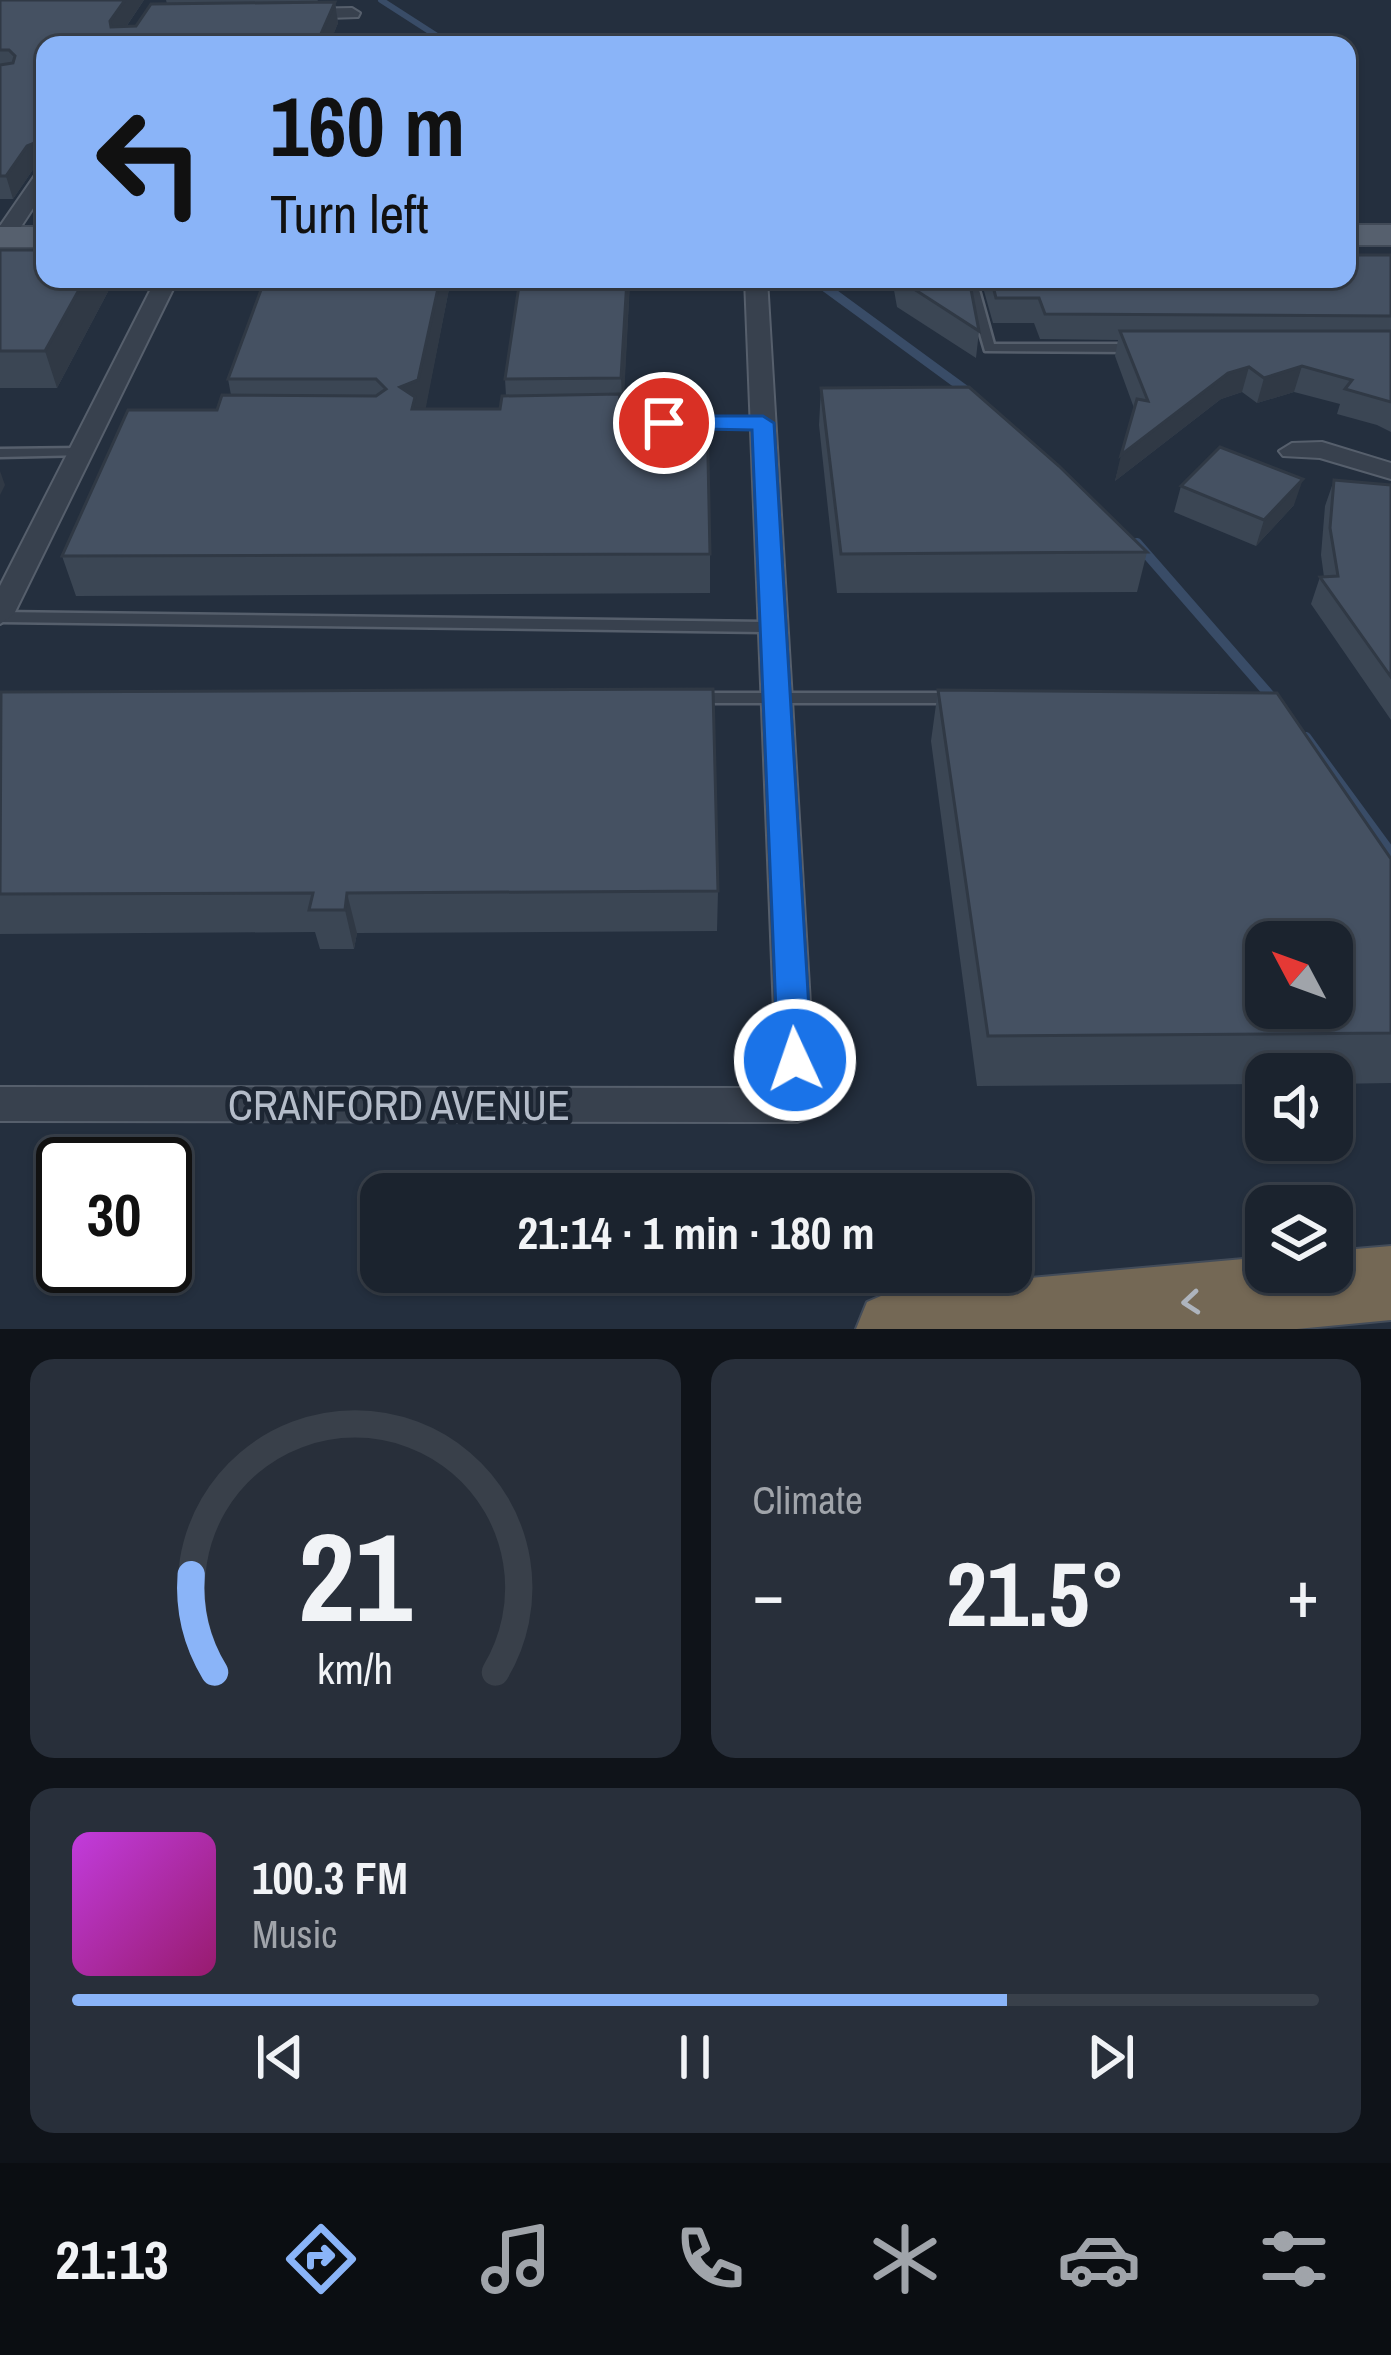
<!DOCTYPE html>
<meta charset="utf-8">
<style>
:root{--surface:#1b232e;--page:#282f3a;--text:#f1f3f6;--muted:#a0a4aa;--line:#39404a;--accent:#8ab4f8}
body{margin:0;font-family:"Archivo Narrow",sans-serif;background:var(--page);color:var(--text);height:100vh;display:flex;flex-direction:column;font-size:45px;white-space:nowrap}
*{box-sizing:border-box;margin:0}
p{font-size:39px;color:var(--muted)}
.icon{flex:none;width:66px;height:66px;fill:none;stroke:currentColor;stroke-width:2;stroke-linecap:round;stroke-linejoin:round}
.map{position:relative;height:1329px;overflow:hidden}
.details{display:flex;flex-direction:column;gap:30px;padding:30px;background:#0f1319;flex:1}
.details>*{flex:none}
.banner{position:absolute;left:36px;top:36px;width:1320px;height:252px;border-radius:24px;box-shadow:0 3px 9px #0004,0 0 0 3px var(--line);background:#8ab4f8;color:#111;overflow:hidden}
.needle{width:78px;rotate:311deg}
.buttons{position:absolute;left:1245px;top:921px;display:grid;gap:24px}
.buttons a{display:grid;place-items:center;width:108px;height:108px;border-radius:24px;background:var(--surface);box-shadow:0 3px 9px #0004,0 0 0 3px var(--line);font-size:60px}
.speed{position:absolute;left:36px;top:1137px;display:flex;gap:24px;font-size:60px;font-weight:700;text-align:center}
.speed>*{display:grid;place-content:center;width:156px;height:156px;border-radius:50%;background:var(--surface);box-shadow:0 3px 9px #0004,0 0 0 3px var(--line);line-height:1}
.speed .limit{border:6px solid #111;border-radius:18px;background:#fff;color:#111}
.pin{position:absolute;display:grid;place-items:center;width:102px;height:102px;color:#fff;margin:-51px;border:6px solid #fff;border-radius:50%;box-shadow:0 3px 12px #0007}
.me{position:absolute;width:132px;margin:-66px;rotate:357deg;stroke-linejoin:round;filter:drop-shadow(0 0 9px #0008)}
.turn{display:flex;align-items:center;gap:42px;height:252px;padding:0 36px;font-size:54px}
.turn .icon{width:156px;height:156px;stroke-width:2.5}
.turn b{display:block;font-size:84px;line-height:102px}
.big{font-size:90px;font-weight:700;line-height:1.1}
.details .widget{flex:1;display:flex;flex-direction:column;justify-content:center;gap:18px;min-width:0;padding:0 42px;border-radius:24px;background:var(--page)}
.details .dial{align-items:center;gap:0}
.dial svg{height:312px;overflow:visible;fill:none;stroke:var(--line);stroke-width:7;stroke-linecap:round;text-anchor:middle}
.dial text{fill:var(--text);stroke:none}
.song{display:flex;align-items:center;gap:36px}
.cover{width:144px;height:144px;border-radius:18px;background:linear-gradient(135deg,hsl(290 70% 55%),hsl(320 70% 35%))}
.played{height:12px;border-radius:6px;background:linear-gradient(90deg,var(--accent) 75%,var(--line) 75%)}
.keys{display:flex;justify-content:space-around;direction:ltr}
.heat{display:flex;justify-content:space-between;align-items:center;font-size:66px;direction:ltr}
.details .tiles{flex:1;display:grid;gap:30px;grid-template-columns:1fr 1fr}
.widget:last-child{grid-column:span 2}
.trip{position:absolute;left:360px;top:1173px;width:672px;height:120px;border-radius:24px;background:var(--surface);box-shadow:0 3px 9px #0004,0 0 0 3px var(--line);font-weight:700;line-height:120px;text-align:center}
.tab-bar{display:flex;height:192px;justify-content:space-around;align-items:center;background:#0b0e12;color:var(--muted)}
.tab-bar .icon{width:84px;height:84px}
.tab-bar .current{color:var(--accent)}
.tab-bar b{font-size:54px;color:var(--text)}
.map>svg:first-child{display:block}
</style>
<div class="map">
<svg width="1391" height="1329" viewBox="0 0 1391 1329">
<rect width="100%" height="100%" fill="#242f3e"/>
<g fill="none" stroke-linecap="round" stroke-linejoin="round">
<path stroke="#394c67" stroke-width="6" d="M 381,0 L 451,45"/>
<path stroke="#394c67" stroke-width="9" d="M 814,279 L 971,394"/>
<path stroke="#394c67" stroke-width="10" d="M 1137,543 L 1274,700
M 1306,737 L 1391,853"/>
<defs>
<path id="service" d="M 964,279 L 976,279 L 994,344 L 1136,344 L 1142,348 L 1136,352 L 985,351 Z
M 688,419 L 763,419 L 769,423 L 763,427 L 684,426 L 682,423 Z
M 81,448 L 87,452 L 86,455 L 0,457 L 0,449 Z
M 0,612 L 773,622 L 780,627 L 773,632 L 0,622 Z
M 693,693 L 957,693 L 965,698 L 957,703 L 693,703 L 685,698 Z"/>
<path id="minor" d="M 352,8 L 360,13 L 358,17 L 298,19 L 290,14 L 298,9 Z
M 45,169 L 45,190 L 11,242 L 0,243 L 0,226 L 38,171 Z
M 156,279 L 178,279 L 14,614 L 0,624 L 0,586 Z
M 745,279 L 767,279 L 816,1105 L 811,1117 L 797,1122 L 0,1121 L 0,1087 L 777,1088 Z
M 1322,442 L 1391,463 L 1391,479 L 1320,458 L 1283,456 L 1279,451 L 1292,443 Z"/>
<path id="primary" d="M 1347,225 L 1391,225 L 1391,245 L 1347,245 Z
M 0,227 L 45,227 L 45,247 L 0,247 Z"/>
<path id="motorway" d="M 1391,1246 L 1391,1320 L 1297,1329 L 856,1329 L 867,1302 L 895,1290 L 1266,1257 L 1266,1272 L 1332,1272 L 1332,1251 Z"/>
</defs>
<use href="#service" stroke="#565f6c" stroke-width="5"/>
<use href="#minor" stroke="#565f6c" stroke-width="4"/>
<use href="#primary" stroke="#414a57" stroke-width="4"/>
<use href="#motorway" stroke="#434c59" stroke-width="4"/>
<use href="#service" fill="#38414e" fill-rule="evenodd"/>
<use href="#minor" fill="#38414e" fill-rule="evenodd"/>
<use href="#primary" fill="#56606e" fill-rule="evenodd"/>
<use href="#motorway" fill="#746855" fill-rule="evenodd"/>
</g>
<path fill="#3b4654" d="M 0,0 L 144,0 L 126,27 L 136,26 L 167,4 L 166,0 L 318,0 L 317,2 L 335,2 L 338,23 L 329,45 L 45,45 L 45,199 L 37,176 L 39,167 L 34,168 L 13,199 L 0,199 Z
M 0,250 L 45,279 L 109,279 L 111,286 L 57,388 L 0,388 Z
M 1391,255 L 1391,432 L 1377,425 L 1337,414 L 1340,404 L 1294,392 L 1257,403 L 1242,392 L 1221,399 L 1115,481 L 1134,408 L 1115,356 L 1118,340 L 1040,339 L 1034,323 L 993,323 L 984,291 L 985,279 L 1347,279 Z
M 520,279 L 630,279 L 623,408 L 710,554 L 710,593 L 76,596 L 62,556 L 231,395 L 228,379 L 450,284 L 425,409 L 500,409 L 506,396 L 505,379 Z
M 892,279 L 969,279 L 979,331 L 976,358 L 897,307 Z
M 821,388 L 1147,552 L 1137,592 L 837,593 L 819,425 Z
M 1334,480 L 1391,485 L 1391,720 L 1311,604 L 1320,577 L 1324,577 L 1321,555 L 1325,506 Z
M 1181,486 L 1294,505 L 1256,546 L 1174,512 Z
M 938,690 L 1391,859 L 1391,1083 L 1332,1084 L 1332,1074 L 1266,1074 L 1266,1084 L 977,1086 L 931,741 Z
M 0,695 L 718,891 L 717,931 L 357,933 L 354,949 L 320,949 L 315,932 L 0,934 Z"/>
<path fill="#303945" d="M 125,0 L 144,0 L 115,43 L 110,21 Z
M 335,2 L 338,23 L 329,45 L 316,45 Z
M 37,142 L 44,165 L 34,168 L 13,199 L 6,176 L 27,146 Z
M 85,279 L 109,279 L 111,286 L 57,388 L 45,351 Z
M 440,279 L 450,279 L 450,284 L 424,417 L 418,420 L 400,387 Z
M 627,279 L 630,279 L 630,284 L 623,416 L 621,378 Z
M 1302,366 L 1294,392 L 1257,403 L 1264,378 Z
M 1249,367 L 1242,392 L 1221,399 L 1115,481 L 1121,455 L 1228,373 Z
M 0,471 L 5,485 L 0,495 Z
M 1303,479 L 1294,505 L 1256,546 L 1264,520 Z
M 347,893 L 357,933 L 354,949 L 345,910 Z"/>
<path fill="#455162" stroke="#303945" stroke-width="3" fill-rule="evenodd" d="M 0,0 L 125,0 L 110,21 L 111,27 L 136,26 L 151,4 L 335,2 L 316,45 L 45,45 L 45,176 L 37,176 L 43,146 L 37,142 L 27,146 L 6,176 L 0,176 L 0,65 L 13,63 L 15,56 L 9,50 L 0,50 Z
M 0,250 L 45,250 L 45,279 L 85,279 L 45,351 L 0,351 Z
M 1347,255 L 1391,255 L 1391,316 L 1045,314 L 1039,298 L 996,298 L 991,279 L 1347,279 Z
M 265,279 L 440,279 L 418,380 L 400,387 L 415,397 L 412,409 L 500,409 L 502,396 L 620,394 L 619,408 L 707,408 L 710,554 L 62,556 L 128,410 L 217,410 L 222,395 L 376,396 L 386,389 L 376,379 L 228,379 Z
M 520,279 L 627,279 L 621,378 L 505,379 Z
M 900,279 L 969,279 L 979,331 L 900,280 Z
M 1120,331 L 1391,331 L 1391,402 L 1345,389 L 1352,380 L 1302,366 L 1264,378 L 1249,367 L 1228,373 L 1121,455 L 1137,399 L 1148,401 Z
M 969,387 L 1059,466 L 1147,552 L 841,554 L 821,388 Z
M 1220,447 L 1303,479 L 1264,520 L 1181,486 Z
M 1334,480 L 1391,485 L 1391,677 L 1320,577 L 1338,576 L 1330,528 Z
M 713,689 L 718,891 L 347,893 L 345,910 L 309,910 L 313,893 L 0,894 L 1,692 Z
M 938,690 L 1277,693 L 1391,859 L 1391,1033 L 988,1036 ZM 1266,942 L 1332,942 L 1332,1008 L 1266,1008 Z"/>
<defs><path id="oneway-chevron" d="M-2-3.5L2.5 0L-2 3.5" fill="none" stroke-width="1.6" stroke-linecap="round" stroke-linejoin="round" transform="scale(3)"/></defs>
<use stroke="#aeb4bd" href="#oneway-chevron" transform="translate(1191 1302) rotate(175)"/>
<path fill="#1a73e8" stroke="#114b97" stroke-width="3" d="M 664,416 L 763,416 L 774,423 L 812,1060 L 807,1071 L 795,1075 L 783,1071 L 778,1060 L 752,430 L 656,428 L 656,418 Z"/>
<g text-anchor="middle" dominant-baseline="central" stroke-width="9" stroke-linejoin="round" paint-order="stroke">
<g font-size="42" fill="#b4bcc9" stroke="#1d2633">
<text x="399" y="1105">CRANFORD AVENUE</text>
</g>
</g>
</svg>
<div class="buttons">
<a><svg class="needle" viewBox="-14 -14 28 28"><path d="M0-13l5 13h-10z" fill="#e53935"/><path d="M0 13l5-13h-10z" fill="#a0a4aa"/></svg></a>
<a><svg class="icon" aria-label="sound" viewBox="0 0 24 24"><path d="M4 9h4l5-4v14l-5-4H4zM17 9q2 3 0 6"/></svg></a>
<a><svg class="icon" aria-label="layers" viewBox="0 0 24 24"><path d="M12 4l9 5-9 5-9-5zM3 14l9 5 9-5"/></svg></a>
</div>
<div class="speed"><div class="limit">30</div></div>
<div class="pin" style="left:664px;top:423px;background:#d93025"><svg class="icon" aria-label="arrive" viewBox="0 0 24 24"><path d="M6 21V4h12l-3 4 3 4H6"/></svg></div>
<svg class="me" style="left:795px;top:1060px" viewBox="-20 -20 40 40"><circle r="17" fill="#1a73e8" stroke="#fff" stroke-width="3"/><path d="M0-11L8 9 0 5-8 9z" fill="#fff"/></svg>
<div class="trip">21:14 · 1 min · 180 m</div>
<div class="banner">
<div class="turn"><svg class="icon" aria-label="left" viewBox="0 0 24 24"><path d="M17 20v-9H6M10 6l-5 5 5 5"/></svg><div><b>160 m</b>Turn left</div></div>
</div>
</div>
<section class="details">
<div class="tiles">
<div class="widget dial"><svg viewBox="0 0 100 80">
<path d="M14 69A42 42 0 1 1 86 69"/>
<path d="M14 69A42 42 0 0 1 8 44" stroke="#8ab4f8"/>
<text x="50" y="56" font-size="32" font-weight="700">21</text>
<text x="50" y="72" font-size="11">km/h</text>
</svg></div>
<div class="widget"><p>Climate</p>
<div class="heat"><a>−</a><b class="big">21.5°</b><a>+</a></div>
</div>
<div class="widget">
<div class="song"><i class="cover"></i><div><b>100.3 FM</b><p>Music</p></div></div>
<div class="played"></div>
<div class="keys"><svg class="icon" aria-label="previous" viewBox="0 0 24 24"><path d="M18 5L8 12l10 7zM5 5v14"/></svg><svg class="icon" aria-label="pause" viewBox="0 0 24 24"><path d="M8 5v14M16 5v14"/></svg><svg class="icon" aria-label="next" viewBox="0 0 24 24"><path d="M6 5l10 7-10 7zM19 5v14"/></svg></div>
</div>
</div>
</section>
<nav class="tab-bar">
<b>21:13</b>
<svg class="icon current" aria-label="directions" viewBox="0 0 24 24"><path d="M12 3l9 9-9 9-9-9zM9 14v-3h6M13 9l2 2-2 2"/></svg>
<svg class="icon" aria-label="music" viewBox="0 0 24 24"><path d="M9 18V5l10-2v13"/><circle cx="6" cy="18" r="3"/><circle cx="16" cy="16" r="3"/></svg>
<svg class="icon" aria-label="phone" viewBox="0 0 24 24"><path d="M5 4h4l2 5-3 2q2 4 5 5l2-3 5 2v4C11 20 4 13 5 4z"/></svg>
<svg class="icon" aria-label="climate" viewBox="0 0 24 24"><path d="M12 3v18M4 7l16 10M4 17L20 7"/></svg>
<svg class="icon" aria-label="car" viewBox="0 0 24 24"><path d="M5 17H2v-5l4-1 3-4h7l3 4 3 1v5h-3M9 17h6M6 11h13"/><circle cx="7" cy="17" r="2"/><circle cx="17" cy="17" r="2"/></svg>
<svg class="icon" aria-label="filters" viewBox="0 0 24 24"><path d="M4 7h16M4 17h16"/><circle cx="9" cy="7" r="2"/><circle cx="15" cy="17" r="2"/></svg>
</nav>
